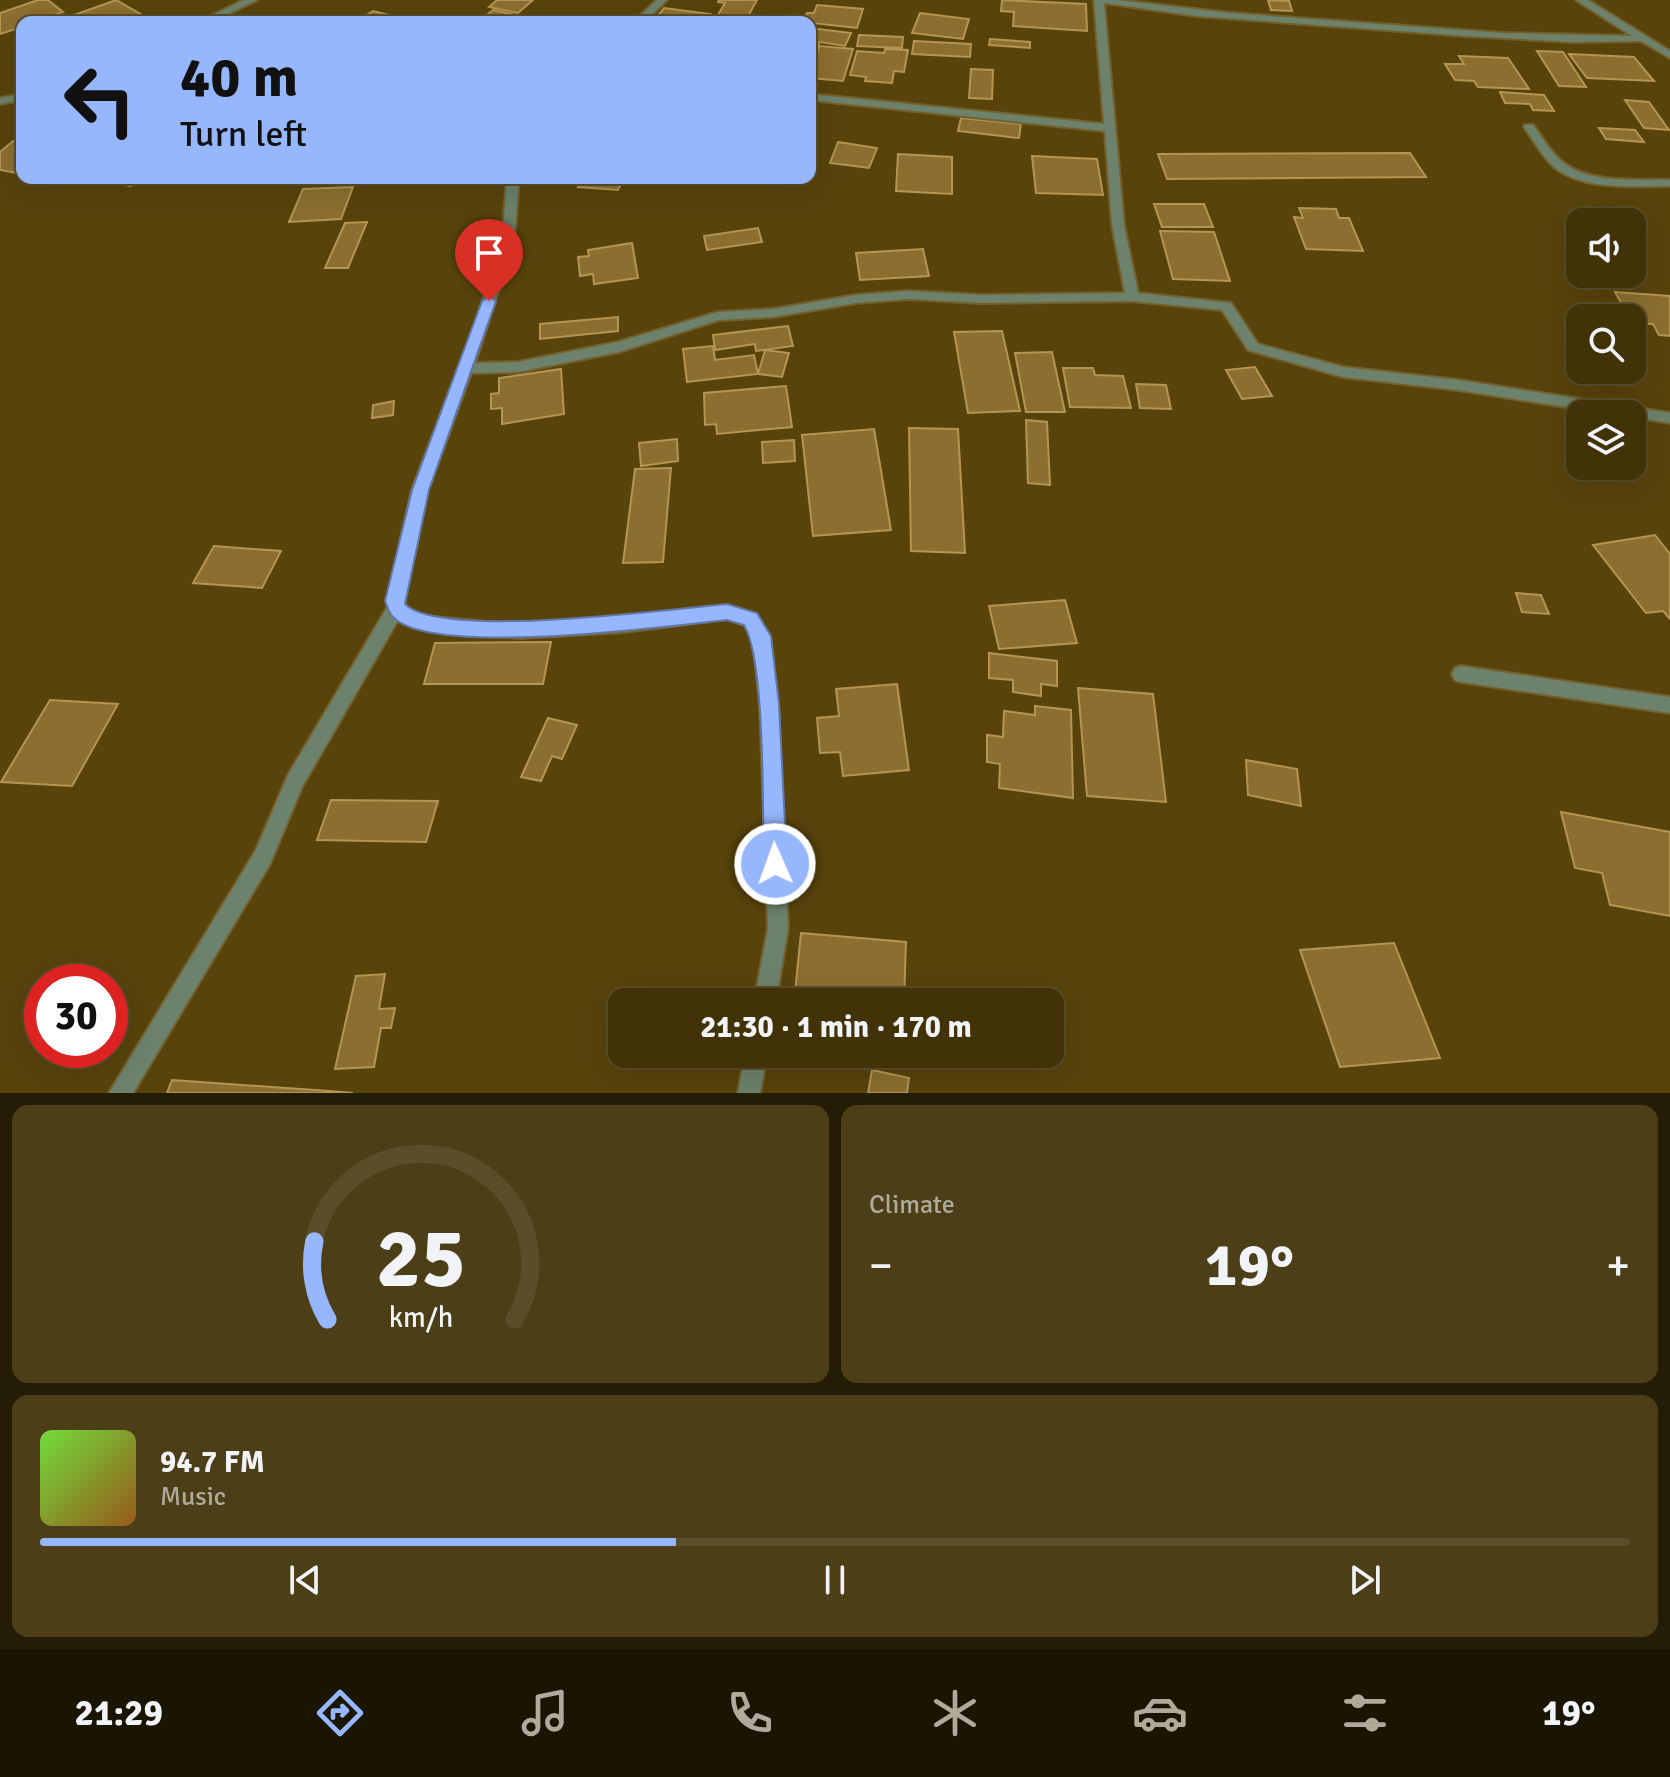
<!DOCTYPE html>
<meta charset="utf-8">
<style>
:root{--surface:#423208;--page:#4c3e16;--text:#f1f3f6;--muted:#aeaa9c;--line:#5a4d29;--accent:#96b6fd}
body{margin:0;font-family:Signika,sans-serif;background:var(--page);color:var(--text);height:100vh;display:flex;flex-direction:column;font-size:30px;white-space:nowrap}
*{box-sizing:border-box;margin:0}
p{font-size:26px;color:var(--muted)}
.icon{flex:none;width:44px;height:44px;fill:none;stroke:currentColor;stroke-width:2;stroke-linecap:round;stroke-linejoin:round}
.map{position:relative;height:1093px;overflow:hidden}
.details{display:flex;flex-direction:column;gap:12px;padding:12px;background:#241c04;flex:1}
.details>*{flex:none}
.banner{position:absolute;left:16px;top:16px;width:800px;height:168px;border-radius:16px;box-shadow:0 8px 32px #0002,0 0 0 2px var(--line);background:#96b6fd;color:#111;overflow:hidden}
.buttons{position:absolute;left:1566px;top:208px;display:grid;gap:16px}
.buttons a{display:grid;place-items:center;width:80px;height:80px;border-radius:16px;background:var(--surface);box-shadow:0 8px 32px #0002,0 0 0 2px var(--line);font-size:40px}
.speed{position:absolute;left:24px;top:964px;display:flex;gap:16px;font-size:40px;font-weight:700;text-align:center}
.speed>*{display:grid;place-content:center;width:104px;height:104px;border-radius:50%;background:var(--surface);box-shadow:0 8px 32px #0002,0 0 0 2px var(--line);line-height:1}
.speed .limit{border:12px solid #d22;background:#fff;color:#111}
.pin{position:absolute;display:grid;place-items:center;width:68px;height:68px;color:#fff;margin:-82px -34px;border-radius:50% 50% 50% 0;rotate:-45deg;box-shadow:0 0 8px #0007}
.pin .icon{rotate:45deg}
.me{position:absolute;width:88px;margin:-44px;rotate:358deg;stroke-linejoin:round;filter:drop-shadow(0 0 6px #0008)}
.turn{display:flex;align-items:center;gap:28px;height:168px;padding:0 32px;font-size:36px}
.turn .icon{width:104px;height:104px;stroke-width:2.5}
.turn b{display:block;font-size:56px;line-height:68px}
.big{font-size:60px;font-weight:700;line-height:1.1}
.details .tile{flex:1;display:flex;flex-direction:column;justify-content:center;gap:12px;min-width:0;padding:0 28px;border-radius:16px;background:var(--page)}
.details .dial{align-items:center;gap:0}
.dial svg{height:208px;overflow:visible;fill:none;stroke:var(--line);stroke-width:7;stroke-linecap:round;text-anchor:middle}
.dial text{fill:var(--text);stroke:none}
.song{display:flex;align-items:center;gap:24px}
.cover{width:96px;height:96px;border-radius:12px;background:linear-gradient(135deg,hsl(100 70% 55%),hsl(30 70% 35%))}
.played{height:8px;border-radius:4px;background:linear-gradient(90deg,var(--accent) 40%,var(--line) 40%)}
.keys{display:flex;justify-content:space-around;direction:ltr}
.heat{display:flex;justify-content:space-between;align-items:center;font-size:44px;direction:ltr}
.details .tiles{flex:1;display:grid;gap:12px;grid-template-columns:1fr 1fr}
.tile:last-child{grid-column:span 2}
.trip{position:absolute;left:608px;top:988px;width:456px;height:80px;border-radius:16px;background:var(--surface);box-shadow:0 8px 32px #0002,0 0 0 2px var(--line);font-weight:700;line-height:80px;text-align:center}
.tabs{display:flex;height:128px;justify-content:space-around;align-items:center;background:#1a1403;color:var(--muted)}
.tabs .icon{width:56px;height:56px}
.tabs .current{color:var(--accent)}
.tabs b{font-size:36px;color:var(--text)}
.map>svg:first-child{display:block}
</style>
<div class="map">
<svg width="1670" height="1093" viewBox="0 0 1670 1093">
<rect width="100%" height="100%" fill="#58430b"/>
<path fill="#8b6f30" stroke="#b49552" stroke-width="2" d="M 38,0 L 48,0 L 63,12 L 35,22 L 22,22 L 22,27 L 0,34 L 0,13 Z
M 116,0 L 153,21 L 84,22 L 74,15 Z
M 497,0 L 533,0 L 518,13 L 489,7 Z
M 719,0 L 757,0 L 747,18 L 718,15 L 725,3 L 718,2 Z
M 1002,0 L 1086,4 L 1087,31 L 1013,26 L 1014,12 L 1001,11 Z
M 1268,0 L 1289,1 L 1292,11 L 1271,10 Z
M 817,5 L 863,9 L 857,28 L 803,22 L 807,13 L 814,13 Z
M 664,8 L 710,14 L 705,22 L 655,19 Z
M 493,10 L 524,17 L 518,22 L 478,22 Z
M 373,11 L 396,17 L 388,22 L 362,18 Z
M 920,13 L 969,19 L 963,39 L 912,33 Z
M 810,28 L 851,33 L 845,46 L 820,42 L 816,50 L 810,50 Z
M 859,35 L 903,37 L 902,48 L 857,46 Z
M 990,39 L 1030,42 L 1030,48 L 989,45 Z
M 914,41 L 971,44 L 970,57 L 912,54 Z
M 819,46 L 853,49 L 843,81 L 810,78 Z
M 885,49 L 908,50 L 904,72 L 894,71 L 892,83 L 865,81 L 866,77 L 850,75 L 857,51 L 884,53 Z
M 1537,51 L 1563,52 L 1586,87 L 1559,86 Z
M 1569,54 L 1634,57 L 1654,81 L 1587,78 Z
M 1459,56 L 1508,58 L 1529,89 L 1478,87 L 1474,81 L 1455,80 L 1445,64 L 1464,64 Z
M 971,69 L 993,70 L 992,99 L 969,98 Z
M 1500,92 L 1544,95 L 1554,111 L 1533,110 L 1530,104 L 1505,103 Z
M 1625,100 L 1649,102 L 1669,130 L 1644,128 Z
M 961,118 L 1021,124 L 1019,138 L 958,131 Z
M 1599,128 L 1635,130 L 1644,142 L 1606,139 Z
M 13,141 L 22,143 L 22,174 L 0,170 L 0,152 Z
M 838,142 L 877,148 L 869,168 L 830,163 Z
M 1410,153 L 1426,177 L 1167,179 L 1158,154 Z
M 898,154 L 952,157 L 952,194 L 896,191 Z
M 1032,156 L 1097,159 L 1103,195 L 1036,193 Z
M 104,178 L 141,178 L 131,186 L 100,181 Z
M 536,178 L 574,178 L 570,185 L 533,182 Z
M 582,178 L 624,178 L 618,190 L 578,187 Z
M 353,187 L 341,219 L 289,222 L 303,189 Z
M 1154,204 L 1204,204 L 1213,227 L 1162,227 Z
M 1299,208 L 1336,209 L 1339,218 L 1349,218 L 1363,251 L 1306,249 L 1294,217 L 1303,218 Z
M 367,222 L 348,268 L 325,268 L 345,223 Z
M 758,228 L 762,242 L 707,250 L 704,236 Z
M 1160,231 L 1214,232 L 1230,281 L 1173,279 Z
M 632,243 L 638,278 L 594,284 L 593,274 L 580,276 L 578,257 L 589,256 L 588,250 Z
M 923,249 L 929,276 L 860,280 L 856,253 Z
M 1615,292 L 1670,296 L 1670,336 L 1659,335 L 1653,324 L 1632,323 Z
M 618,317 L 618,331 L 540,339 L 540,324 Z
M 788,326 L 793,346 L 756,351 L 755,344 L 715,350 L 713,335 Z
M 1002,331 L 1020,411 L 968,413 L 954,332 Z
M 713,346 L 715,360 L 754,355 L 758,374 L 687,382 L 683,349 Z
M 765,350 L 789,353 L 782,377 L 758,374 Z
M 1052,352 L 1065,412 L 1026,412 L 1015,353 Z
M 1255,367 L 1272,396 L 1242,399 L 1226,370 Z
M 1063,368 L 1093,368 L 1095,375 L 1123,376 L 1131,408 L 1070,407 Z
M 561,369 L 564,414 L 502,424 L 502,408 L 491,409 L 491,394 L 499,393 L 499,378 Z
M 1136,384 L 1166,385 L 1171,409 L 1140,408 Z
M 786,386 L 792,427 L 717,434 L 716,424 L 705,425 L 704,393 Z
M 394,401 L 393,415 L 372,418 L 373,405 Z
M 1026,420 L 1047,422 L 1050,485 L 1028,483 Z
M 909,428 L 958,429 L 965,553 L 911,551 Z
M 874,429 L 891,530 L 813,536 L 802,435 Z
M 677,439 L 678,461 L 641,466 L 639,443 Z
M 794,440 L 795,461 L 763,463 L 762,442 Z
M 671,468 L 663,562 L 623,563 L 635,469 Z
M 1655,535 L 1670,554 L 1670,619 L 1663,611 L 1646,613 L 1593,545 Z
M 214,546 L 281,551 L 262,588 L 193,583 Z
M 1516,593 L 1541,595 L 1549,614 L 1522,612 Z
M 1065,600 L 1077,643 L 999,649 L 989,606 Z
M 551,642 L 543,684 L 424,684 L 435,643 Z
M 989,653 L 1057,661 L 1057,686 L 1041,684 L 1041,696 L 1013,692 L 1013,680 L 989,678 Z
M 897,684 L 909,770 L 843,776 L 840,752 L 820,753 L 817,718 L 839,716 L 836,689 Z
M 1078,688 L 1153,694 L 1166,802 L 1087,796 Z
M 50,700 L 118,704 L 72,786 L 1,782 Z
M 1035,706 L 1071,710 L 1073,798 L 999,788 L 1000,764 L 987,762 L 987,735 L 1003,737 L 1004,711 L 1035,715 Z
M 548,718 L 577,725 L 562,759 L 552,756 L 541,781 L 521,777 Z
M 1246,760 L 1297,769 L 1301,806 L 1248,795 Z
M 331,800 L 438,801 L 426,842 L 317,840 Z
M 1561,812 L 1670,832 L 1670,916 L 1610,905 L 1602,873 L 1575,868 Z
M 801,933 L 906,942 L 904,1002 L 794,1002 Z
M 1394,943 L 1440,1058 L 1340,1067 L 1300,950 Z
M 385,974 L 379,1009 L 395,1008 L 391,1028 L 381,1028 L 374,1067 L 335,1069 L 356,976 Z
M 872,1070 L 909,1078 L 907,1093 L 868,1093 Z
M 172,1080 L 329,1091 L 353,1093 L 167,1093 Z"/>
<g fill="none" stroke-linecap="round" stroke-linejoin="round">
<defs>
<path id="minor" d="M 244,0 L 257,0 L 211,22 L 198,22 Z
M 657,0 L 667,0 L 644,22 L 633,22 Z
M 1094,0 L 1117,0 L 1230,13 L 1503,33 L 1632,36 L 1576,0 L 1588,0 L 1670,51 L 1670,58 L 1641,41 L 1574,42 L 1467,36 L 1197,16 L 1104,3 L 1124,225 L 1138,293 L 1231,303 L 1258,344 L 1343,367 L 1458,380 L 1670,413 L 1670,423 L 1632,417 L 1632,414 L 1611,414 L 1458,390 L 1343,377 L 1248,350 L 1222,310 L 1132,301 L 982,303 L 909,299 L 856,303 L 773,317 L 719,320 L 619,352 L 518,372 L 471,373 L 428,490 L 404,604 L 415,614 L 425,616 L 486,622 L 555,622 L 624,617 L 727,605 L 756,614 L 770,636 L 778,704 L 788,928 L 776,1002 L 754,1002 L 768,928 L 760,704 L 753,638 L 744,625 L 727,619 L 624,632 L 520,638 L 425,630 L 398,620 L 302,787 L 270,864 L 133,1093 L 109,1093 L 256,850 L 288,775 L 388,606 L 387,601 L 412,490 L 473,330 L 502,243 L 507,178 L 519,178 L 514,243 L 475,363 L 518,362 L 618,342 L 718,312 L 773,309 L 856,295 L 909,291 L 982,295 L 1125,293 L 1112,225 L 1105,131 L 810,100 L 810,94 L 1104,124 Z
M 22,94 L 22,100 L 0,104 L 0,98 Z
M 1525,125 L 1533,125 C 1543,138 1551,154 1565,164 C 1593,184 1637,179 1670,180 L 1670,186 C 1635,186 1583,191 1554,167 C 1542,156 1533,140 1524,127 Z
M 1461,666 L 1670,697 L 1670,713 L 1461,682 L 1455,680 L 1452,674 L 1455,668 Z
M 745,1054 L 767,1054 L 760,1093 L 738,1093 Z"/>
</defs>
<use href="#minor" stroke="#74602c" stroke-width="4"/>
<use href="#minor" fill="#6c826c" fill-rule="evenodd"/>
</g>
<path fill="#96b6fd" stroke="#6276a4" stroke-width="2" d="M 489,296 L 496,301 L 429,490 L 405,604 C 442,640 671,609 727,604 L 757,613 L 771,636 L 779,704 L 787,864 L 783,872 L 775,875 L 767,872 L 764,864 C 762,813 766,662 744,625 L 727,620 C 668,626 431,658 393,617 C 389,613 387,606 385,601 L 412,490 L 482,301 Z"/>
</svg>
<div class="buttons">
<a><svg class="icon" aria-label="sound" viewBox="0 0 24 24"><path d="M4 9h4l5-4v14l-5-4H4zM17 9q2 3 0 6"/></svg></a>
<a><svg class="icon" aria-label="search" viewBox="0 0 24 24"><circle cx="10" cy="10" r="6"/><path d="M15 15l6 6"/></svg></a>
<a><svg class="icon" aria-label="layers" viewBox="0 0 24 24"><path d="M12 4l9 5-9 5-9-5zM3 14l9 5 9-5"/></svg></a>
</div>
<div class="speed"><div class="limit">30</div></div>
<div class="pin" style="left:489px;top:301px;background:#d93025"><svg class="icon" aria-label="arrive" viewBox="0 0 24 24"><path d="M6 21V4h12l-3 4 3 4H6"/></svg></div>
<svg class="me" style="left:775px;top:864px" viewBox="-20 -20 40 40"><circle r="17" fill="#96b6fd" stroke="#fff" stroke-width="3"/><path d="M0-11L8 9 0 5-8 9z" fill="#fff"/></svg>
<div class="trip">21:30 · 1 min · 170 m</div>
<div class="banner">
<div class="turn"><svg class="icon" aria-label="left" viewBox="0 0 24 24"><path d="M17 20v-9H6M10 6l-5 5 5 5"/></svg><div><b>40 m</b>Turn left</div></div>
</div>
</div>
<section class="details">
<div class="tiles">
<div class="tile dial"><svg viewBox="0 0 100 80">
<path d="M14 69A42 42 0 1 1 86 69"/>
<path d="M14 69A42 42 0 0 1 9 39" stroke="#96b6fd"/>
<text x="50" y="56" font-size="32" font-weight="700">25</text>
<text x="50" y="72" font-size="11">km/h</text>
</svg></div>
<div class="tile"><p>Climate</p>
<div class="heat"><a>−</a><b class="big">19°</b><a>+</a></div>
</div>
<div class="tile">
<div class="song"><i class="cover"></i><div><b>94.7 FM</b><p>Music</p></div></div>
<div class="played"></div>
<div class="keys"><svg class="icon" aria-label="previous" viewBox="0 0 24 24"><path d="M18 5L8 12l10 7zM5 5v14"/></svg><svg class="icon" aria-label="pause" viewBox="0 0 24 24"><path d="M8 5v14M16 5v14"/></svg><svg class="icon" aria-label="next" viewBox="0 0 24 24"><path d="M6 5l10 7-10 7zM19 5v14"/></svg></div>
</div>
</div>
</section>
<nav class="tabs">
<b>21:29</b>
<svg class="icon current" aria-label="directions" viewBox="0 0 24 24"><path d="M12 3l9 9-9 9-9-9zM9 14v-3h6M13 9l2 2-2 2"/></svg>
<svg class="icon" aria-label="music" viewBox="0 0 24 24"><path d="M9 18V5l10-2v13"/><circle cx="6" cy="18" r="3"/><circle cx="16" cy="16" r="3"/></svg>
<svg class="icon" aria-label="phone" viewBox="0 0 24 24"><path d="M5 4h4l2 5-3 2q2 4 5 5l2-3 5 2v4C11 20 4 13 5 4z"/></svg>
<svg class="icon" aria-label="climate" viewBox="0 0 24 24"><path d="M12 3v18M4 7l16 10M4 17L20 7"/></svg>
<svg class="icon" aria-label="car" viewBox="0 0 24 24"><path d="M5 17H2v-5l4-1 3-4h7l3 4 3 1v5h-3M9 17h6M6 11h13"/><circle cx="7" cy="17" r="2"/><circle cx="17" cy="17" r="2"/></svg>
<svg class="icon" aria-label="filters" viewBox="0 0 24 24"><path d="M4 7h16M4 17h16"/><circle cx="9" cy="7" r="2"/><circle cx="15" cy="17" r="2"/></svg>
<b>19°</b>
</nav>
